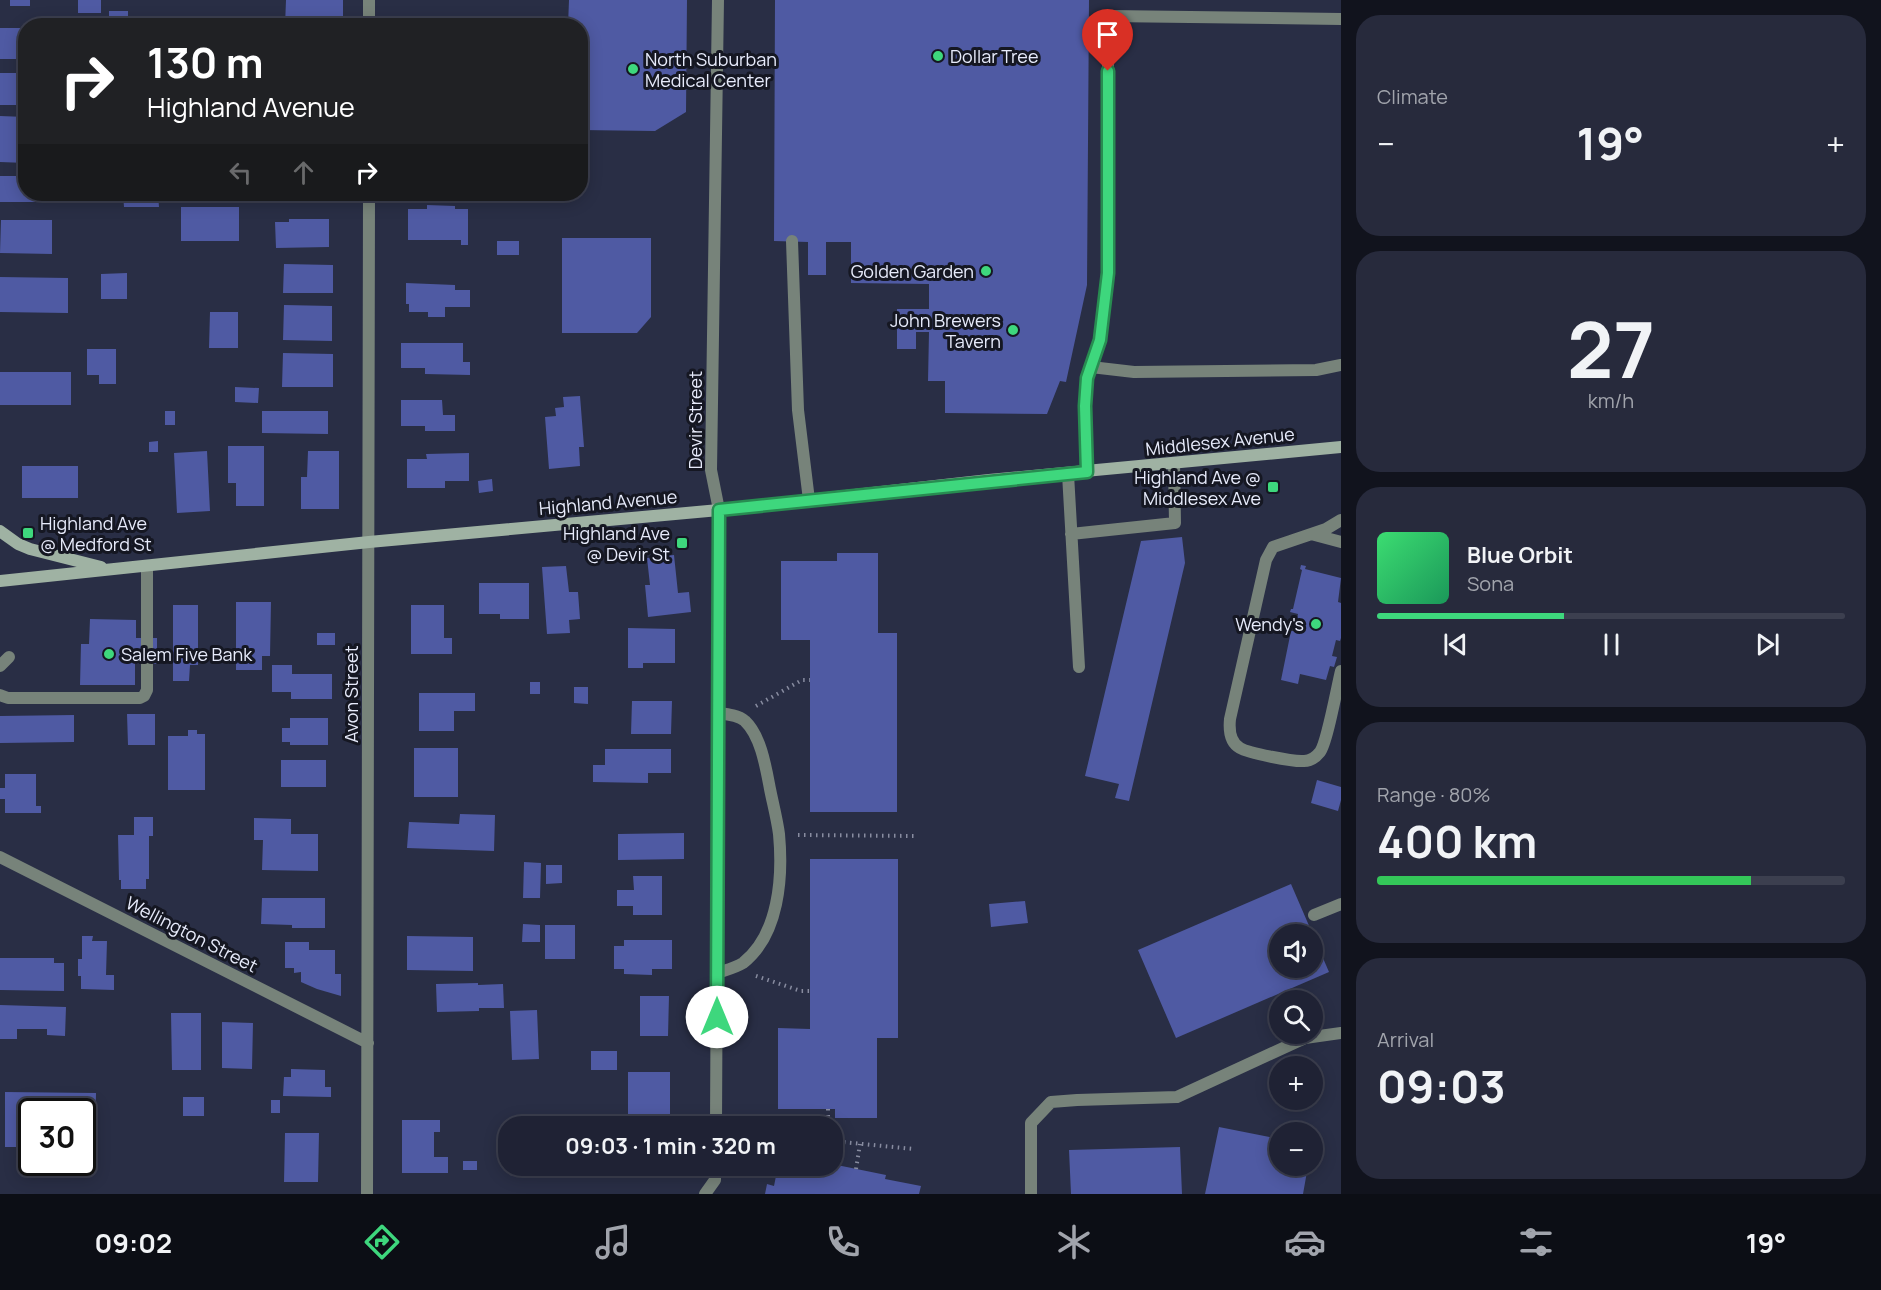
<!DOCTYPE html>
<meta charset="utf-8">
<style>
:root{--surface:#1f2234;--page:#272a3c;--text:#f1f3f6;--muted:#a1a4ac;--line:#3c3f4f;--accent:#3ed77d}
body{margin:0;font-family:Manrope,sans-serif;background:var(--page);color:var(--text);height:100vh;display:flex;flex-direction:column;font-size:22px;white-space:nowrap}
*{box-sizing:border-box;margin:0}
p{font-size:20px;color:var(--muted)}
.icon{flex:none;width:33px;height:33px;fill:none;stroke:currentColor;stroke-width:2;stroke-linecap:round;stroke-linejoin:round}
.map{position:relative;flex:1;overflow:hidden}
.details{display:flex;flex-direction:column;gap:15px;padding:15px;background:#11131d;width:540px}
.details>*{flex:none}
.top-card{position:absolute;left:18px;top:18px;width:570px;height:183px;border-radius:24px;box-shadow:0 3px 15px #0003,0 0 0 2px var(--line);background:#202124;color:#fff;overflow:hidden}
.fabs{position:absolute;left:1269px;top:924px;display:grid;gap:12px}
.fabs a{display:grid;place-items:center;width:54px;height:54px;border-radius:50%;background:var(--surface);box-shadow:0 3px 15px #0003,0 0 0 2px var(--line);font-size:30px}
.speed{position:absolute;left:18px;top:1098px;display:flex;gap:12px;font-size:30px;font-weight:700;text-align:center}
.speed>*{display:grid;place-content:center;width:78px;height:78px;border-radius:50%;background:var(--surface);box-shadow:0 3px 15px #0003,0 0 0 2px var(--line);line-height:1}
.speed .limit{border:3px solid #111;border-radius:9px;background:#fff;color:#111}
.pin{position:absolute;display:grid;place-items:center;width:51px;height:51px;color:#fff;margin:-62px -26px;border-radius:50% 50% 50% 0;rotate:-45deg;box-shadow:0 0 6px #0007}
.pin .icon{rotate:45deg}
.me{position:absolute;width:66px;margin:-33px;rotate:0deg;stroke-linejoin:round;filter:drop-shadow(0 0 4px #0008)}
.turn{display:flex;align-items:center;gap:21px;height:126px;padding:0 30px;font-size:27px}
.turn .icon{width:78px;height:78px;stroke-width:2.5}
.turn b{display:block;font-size:42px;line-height:51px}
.lanes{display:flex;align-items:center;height:57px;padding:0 30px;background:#0003;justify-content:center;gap:30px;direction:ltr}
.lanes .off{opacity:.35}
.big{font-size:45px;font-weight:700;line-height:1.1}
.details .widget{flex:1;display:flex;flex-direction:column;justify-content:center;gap:9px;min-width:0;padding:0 21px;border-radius:24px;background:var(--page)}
.details .dial{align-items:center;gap:0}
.dial b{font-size:78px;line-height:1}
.song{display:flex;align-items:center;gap:18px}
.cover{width:72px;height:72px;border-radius:9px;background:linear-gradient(135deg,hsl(140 70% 55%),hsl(150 70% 35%))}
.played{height:6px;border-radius:3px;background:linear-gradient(90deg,var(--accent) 40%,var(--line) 40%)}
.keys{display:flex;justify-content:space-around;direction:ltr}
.heat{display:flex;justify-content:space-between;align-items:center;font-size:33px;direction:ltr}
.charge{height:9px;border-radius:4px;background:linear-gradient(90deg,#34c759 80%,var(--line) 0)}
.trip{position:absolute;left:498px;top:1116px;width:345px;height:60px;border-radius:24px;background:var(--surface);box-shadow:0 3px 15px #0003,0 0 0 2px var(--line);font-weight:700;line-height:60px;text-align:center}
.menu{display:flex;height:96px;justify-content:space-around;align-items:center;background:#0c0e15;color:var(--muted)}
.menu .icon{width:42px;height:42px}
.menu .on{color:var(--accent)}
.menu b{font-size:27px;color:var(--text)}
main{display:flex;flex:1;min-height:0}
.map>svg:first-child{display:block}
</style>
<main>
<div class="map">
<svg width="1341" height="1194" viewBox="0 0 1341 1194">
<rect width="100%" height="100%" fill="#292e45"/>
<path fill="#4f5aa3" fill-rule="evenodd" d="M 10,0 L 30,0 L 30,6 L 10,6 Z
M 78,0 L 101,0 L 101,13 L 78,13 Z
M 286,0 L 343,0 L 343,26 L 285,26 Z
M 569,0 L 687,0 L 686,112 L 655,131 L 580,130 L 580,26 L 568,26 Z
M 775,0 L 1089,0 L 1087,285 L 1066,382 L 1060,381 L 1047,414 L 945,413 L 945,381 L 928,381 L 929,332 L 916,332 L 916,349 L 897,349 L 897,309 L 929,309 L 929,284 L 851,283 L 851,242 L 826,242 L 826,275 L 808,275 L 808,242 L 774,241 Z
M 109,11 L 128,11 L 128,26 L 109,26 Z
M 411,20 L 476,20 L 476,26 L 411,26 Z
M 0,28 L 26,28 L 26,63 L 19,63 L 19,59 L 0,59 Z
M 0,73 L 26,73 L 26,105 L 0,105 Z
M 0,116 L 26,117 L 26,163 L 0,162 Z
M 0,176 L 26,176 L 26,194 L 52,194 L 52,202 L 0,202 Z
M 123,194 L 158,194 L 159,207 L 124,207 Z
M 428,194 L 465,194 L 465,196 L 428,196 Z
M 427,205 L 455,206 L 455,209 L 468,209 L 468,245 L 461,245 L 461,240 L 408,240 L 408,209 L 427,209 Z
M 181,207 L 239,207 L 239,241 L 181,241 Z
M 289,219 L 329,219 L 329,247 L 276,248 L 275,222 L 289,222 Z
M 1,220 L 52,220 L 52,254 L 0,253 Z
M 562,238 L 651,238 L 651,317 L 637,333 L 562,333 Z
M 497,241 L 519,241 L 519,255 L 497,255 Z
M 284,264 L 333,265 L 333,293 L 283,293 Z
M 127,273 L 127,299 L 101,299 L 101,274 Z
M 0,277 L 68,278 L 68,313 L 0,312 Z
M 406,283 L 455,285 L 455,290 L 470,290 L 470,307 L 445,307 L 445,317 L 428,317 L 428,312 L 409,312 L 409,304 L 406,304 Z
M 284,305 L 332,306 L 332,341 L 283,340 Z
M 210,312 L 238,312 L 238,348 L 209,348 Z
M 401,343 L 463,343 L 463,362 L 470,362 L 470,375 L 425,374 L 425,368 L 401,368 Z
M 87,349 L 116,349 L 116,384 L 99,384 L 99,375 L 87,375 Z
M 283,353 L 333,354 L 333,387 L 282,387 Z
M 0,372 L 71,372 L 71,405 L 0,405 Z
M 235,387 L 259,388 L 258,403 L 235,402 Z
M 580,396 L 584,447 L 579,447 L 580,466 L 549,469 L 545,417 L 556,416 L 555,408 L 564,407 L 563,397 Z
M 401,400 L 442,400 L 443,415 L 455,415 L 455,431 L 425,431 L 425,426 L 401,426 Z
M 165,411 L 175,411 L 175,425 L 165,425 Z
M 262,411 L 328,411 L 328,434 L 262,433 Z
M 158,441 L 158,452 L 149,452 L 149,442 Z
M 228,446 L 264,446 L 264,506 L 236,506 L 236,483 L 228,483 Z
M 207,451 L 210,511 L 177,513 L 174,453 Z
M 308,451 L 339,451 L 339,509 L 301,509 L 301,477 L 307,477 Z
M 469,453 L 469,481 L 445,481 L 445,488 L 407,488 L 407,459 L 427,459 L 426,454 Z
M 22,466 L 78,466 L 78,498 L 22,498 Z
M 492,479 L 493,491 L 479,493 L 478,481 Z
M 1182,537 L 1185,563 L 1129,801 L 1115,798 L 1119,784 L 1085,776 L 1141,541 Z
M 837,553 L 878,553 L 878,633 L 897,633 L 897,812 L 810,812 L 810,640 L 781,640 L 781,561 L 837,561 Z
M 674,555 L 678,593 L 689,592 L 691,612 L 648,617 L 645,585 L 650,585 L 647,558 Z
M 1301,565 L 1306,566 L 1305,569 L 1341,578 L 1338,602 L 1341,603 L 1341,638 L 1340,641 L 1336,640 L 1332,656 L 1337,657 L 1334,667 L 1330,666 L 1326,680 L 1300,674 L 1298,684 L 1281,680 L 1291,631 L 1295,631 L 1298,614 L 1290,612 L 1291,609 L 1293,609 L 1302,570 L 1300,569 Z
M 566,566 L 569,592 L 578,592 L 580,619 L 569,620 L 570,633 L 547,634 L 542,567 Z
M 479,583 L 529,583 L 529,619 L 500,619 L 500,614 L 479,614 Z
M 236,602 L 271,602 L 270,656 L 262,656 L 262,670 L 236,670 Z
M 173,605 L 198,605 L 198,665 L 190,665 L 189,681 L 173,681 Z
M 411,605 L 444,605 L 444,638 L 452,638 L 452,654 L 411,654 Z
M 90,619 L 136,620 L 136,638 L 157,638 L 157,664 L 135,664 L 135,685 L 80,685 L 81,644 L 89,644 Z
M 628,628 L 675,629 L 675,663 L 643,663 L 643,668 L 628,668 Z
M 317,633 L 335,633 L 335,645 L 317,645 Z
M 272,665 L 292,665 L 292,674 L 332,674 L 332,699 L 291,699 L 291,692 L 272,692 Z
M 530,682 L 540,682 L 540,694 L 530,694 Z
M 574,687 L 588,687 L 588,704 L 574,703 Z
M 419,693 L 475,693 L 475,711 L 454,711 L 454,731 L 419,731 Z
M 632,701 L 672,701 L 671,734 L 631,734 Z
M 127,714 L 155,714 L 155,745 L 128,745 Z
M 74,715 L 74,742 L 0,743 L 0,716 Z
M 290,718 L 328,718 L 328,745 L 290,745 L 290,742 L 282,742 L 282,728 L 290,728 Z
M 188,730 L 197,730 L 197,734 L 205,734 L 205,790 L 168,790 L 168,736 L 188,736 Z
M 414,748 L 458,748 L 458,797 L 414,797 Z
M 605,749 L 671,749 L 671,773 L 648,773 L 648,783 L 593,782 L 593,765 L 605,765 Z
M 281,760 L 326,760 L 326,787 L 281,787 Z
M 5,774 L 36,774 L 36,806 L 41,806 L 41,813 L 5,813 L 5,799 L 0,799 L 0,788 L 5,788 Z
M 1317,780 L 1341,787 L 1341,800 L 1338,811 L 1311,803 Z
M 460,814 L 495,815 L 494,851 L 407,848 L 409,822 L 459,824 Z
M 134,817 L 153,817 L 153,836 L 149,836 L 149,879 L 146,879 L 146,889 L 121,889 L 121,880 L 119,880 L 118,835 L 134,835 Z
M 254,818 L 291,819 L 291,834 L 318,834 L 318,871 L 262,870 L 263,840 L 254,840 Z
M 684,833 L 684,859 L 618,860 L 618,834 Z
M 810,859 L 898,859 L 898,1038 L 877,1038 L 877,1118 L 835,1118 L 835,1109 L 778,1109 L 778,1028 L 810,1029 Z
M 524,862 L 541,863 L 540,898 L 523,898 Z
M 546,865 L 562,865 L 562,883 L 546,884 Z
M 633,876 L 662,876 L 662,915 L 633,915 L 633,906 L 617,906 L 617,890 L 634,890 Z
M 1291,884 L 1329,972 L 1176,1038 L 1138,950 ZM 1280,934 L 1312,934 L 1312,968 L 1280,968 Z
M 262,898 L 325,898 L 325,928 L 292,928 L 292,925 L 261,924 Z
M 1025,901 L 1028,923 L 991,927 L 989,904 Z
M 523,924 L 540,925 L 540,942 L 522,942 Z
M 545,925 L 575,925 L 575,959 L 545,959 Z
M 82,936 L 93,936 L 92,941 L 107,941 L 106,975 L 114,975 L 114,990 L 81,989 L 81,976 L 78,976 L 78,959 L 82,959 Z
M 407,936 L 473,937 L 473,971 L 407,970 Z
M 624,940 L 672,940 L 672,969 L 652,969 L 652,975 L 624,974 L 624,969 L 614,969 L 614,946 L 624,946 Z
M 285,942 L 309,942 L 309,950 L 335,950 L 335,974 L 341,974 L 341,996 L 317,989 L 301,982 L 301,972 L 294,973 L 294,968 L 285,968 Z
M 0,958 L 54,958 L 54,963 L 64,963 L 64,991 L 0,990 Z
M 478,983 L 478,985 L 503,984 L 504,1008 L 479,1008 L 479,1011 L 437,1012 L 436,984 Z
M 640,996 L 669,996 L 668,1036 L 640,1036 Z
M 0,1005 L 66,1007 L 65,1036 L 47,1035 L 47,1029 L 17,1029 L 17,1039 L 0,1039 Z
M 537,1010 L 539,1059 L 512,1060 L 510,1011 Z
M 171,1013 L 201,1013 L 201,1070 L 172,1070 Z
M 222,1022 L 253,1023 L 252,1069 L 222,1068 Z
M 591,1051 L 617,1051 L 617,1070 L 591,1070 Z
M 291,1069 L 325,1070 L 325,1087 L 331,1087 L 331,1097 L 283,1096 L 284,1077 L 291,1077 Z
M 628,1072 L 670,1072 L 670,1126 L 628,1126 Z
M 5,1092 L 96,1093 L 95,1148 L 82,1148 L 82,1112 L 32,1112 L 32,1147 L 5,1147 Z
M 183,1097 L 204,1097 L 204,1116 L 183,1116 Z
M 271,1100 L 280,1100 L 280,1113 L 271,1113 Z
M 402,1120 L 440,1120 L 440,1132 L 434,1132 L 434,1157 L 448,1157 L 448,1173 L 402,1173 Z
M 1219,1127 L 1280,1139 L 1280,1166 L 1308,1166 L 1303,1194 L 1205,1194 Z
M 285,1133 L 319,1133 L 318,1182 L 284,1182 Z
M 1180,1147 L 1182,1194 L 1071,1194 L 1069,1150 Z
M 463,1161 L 477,1161 L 477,1170 L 463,1170 Z
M 832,1164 L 886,1175 L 885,1179 L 921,1186 L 919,1194 L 765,1194 L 767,1184 L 774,1186 L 778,1166 L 832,1166 Z"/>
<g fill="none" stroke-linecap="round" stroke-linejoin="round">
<path stroke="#888ca0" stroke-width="4" stroke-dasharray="1.5 4.5" stroke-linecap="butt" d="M 756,706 L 802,680 L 810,680
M 798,835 L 916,836
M 756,976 L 801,991 L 810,991
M 828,1109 L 828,1126
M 832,1141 L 914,1149
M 856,1169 L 860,1144"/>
<path stroke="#77837a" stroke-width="12" d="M 792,241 L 798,410 L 809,500
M 1091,367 L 1134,372 L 1316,370 L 1341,365
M 1087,472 L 1085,407 L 1087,378 L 1100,340 L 1108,273 L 1108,16 L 1341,19
M 1068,474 L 1079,667
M 1341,520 L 1326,529 L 1273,547 L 1266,560 L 1230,719 C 1229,729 1229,742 1240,748 C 1248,753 1294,762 1304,761 C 1310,761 1316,757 1320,752 C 1327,743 1337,687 1341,671
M 1071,534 L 1175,523 L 1174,463
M 1311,534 L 1341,542
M 0,666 L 9,657
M 0,695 L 8,698 L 140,698 L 144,696 L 147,690 L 147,567
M 1314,915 L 1341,904
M 717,973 C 726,970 735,968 743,963 C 779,935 783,877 779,834 C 777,819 773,804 770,789 C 766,768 761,736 745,721 C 738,715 726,714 718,713
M 1031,1194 L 1031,1123 L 1051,1102 L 1077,1100 L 1177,1097 L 1305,1038 L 1341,1033"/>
<path stroke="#77837a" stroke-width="12" d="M 369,0 L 369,26
M 0,857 L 368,1043
M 716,1126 L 719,510 L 711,470 L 718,0
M 367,1194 L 369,194
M 705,1194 L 715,1180 L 715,1166"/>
<path stroke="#9fb2a3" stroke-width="12" d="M 0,531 L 18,544 L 30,549 L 101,567
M 0,581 L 369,542 L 719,510 L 989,480 L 1341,447"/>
</g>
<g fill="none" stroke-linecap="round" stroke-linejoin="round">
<defs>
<path id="route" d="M 717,1017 L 719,510 L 1087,472 L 1085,406 L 1087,378 L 1100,340 L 1108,273 L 1108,71"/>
</defs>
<use href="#route" stroke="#288c51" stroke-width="15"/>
<use href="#route" stroke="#3ed77d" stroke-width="10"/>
</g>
<g fill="#3ed77d" stroke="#151722" stroke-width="2">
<circle cx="938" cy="56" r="6"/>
<circle cx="633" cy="69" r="6"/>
<circle cx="986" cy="271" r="6"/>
<circle cx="1013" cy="330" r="6"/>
<rect x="1267" y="481" width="12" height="12" rx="3"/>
<rect x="22" y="527" width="12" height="12" rx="3"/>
<rect x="676" y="537" width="12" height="12" rx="3"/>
<circle cx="1316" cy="624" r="6"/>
<circle cx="109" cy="654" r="6"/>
</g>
<g text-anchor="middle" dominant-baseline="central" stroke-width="6" stroke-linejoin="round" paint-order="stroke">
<g font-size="18" fill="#e7ebfb" stroke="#151722" text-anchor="end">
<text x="950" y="56" text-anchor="start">Dollar Tree</text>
<text x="645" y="59" text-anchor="start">North Suburban<tspan x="645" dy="21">Medical Center</tspan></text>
<text x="974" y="271">Golden Garden</text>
<text x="1001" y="320">John Brewers<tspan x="1001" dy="21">Tavern</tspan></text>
<text x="1261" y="477">Highland Ave @<tspan x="1261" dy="21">Middlesex Ave</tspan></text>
<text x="40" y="523" text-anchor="start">Highland Ave<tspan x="40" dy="21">@ Medford St</tspan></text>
<text x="670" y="533">Highland Ave<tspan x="670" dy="21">@ Devir St</tspan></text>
<text x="1304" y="624">Wendy's</text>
<text x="121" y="654" text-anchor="start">Salem Five Bank</text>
</g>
<g font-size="18" fill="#e7ebfb" stroke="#151722">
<text transform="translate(695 420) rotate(-90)">Devir Street</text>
<text transform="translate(1220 441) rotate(-6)">Middlesex Avenue</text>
<text transform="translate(608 502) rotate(-5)">Highland Avenue</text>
<text transform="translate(351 694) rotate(-90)">Avon Street</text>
<text transform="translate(192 934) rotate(27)">Wellington Street</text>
</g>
</g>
</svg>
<div class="fabs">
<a><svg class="icon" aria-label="sound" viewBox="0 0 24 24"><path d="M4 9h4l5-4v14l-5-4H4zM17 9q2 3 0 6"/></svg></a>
<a><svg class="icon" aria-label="search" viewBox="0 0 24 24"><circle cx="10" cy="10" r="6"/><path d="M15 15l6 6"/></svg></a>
<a>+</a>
<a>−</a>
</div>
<div class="speed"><div class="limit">30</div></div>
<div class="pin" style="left:1108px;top:71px;background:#d93025"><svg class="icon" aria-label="arrive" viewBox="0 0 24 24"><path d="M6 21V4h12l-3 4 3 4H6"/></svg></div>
<svg class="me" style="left:717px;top:1017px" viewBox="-20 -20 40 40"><circle r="19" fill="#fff"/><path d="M0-13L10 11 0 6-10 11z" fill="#3ed77d"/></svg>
<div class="trip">09:03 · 1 min · 320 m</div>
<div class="top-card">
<div class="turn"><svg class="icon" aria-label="right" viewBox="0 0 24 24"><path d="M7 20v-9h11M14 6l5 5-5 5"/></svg><div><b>130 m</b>Highland Avenue</div></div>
<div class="lanes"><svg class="icon off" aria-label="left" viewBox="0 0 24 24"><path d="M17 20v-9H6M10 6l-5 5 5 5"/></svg><svg class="icon off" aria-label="ahead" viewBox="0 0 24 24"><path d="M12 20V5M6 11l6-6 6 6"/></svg><svg class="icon" aria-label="right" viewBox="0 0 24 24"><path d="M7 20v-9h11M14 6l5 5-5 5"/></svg></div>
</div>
</div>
<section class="details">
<div class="widget"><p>Climate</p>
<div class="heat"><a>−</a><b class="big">19°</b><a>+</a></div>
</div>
<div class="widget dial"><b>27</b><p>km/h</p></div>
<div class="widget">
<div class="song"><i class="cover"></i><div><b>Blue Orbit</b><p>Sona</p></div></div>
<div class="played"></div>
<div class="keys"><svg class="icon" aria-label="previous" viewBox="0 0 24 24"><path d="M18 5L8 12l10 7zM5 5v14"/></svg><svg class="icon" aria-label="pause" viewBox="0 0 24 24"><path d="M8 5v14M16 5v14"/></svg><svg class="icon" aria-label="next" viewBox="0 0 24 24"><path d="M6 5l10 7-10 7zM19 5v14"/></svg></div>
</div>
<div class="widget"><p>Range · 80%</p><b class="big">400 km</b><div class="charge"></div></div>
<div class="widget"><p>Arrival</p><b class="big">09:03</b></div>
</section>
</main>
<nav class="menu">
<b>09:02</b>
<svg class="icon on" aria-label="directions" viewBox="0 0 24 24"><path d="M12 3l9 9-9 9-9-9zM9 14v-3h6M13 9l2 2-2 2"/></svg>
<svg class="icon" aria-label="music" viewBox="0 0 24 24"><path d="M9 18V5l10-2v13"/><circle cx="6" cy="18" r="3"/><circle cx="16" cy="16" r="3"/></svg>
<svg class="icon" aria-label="phone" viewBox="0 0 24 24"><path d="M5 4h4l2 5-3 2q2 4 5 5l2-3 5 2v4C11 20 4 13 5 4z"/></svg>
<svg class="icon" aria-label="climate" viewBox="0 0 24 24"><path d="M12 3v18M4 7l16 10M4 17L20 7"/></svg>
<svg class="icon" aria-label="car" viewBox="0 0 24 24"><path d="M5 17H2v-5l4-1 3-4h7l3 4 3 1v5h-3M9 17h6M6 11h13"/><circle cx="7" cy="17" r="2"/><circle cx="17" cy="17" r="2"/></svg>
<svg class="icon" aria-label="filters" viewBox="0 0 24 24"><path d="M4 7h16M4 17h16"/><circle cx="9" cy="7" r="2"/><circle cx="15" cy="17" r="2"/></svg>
<b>19°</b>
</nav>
